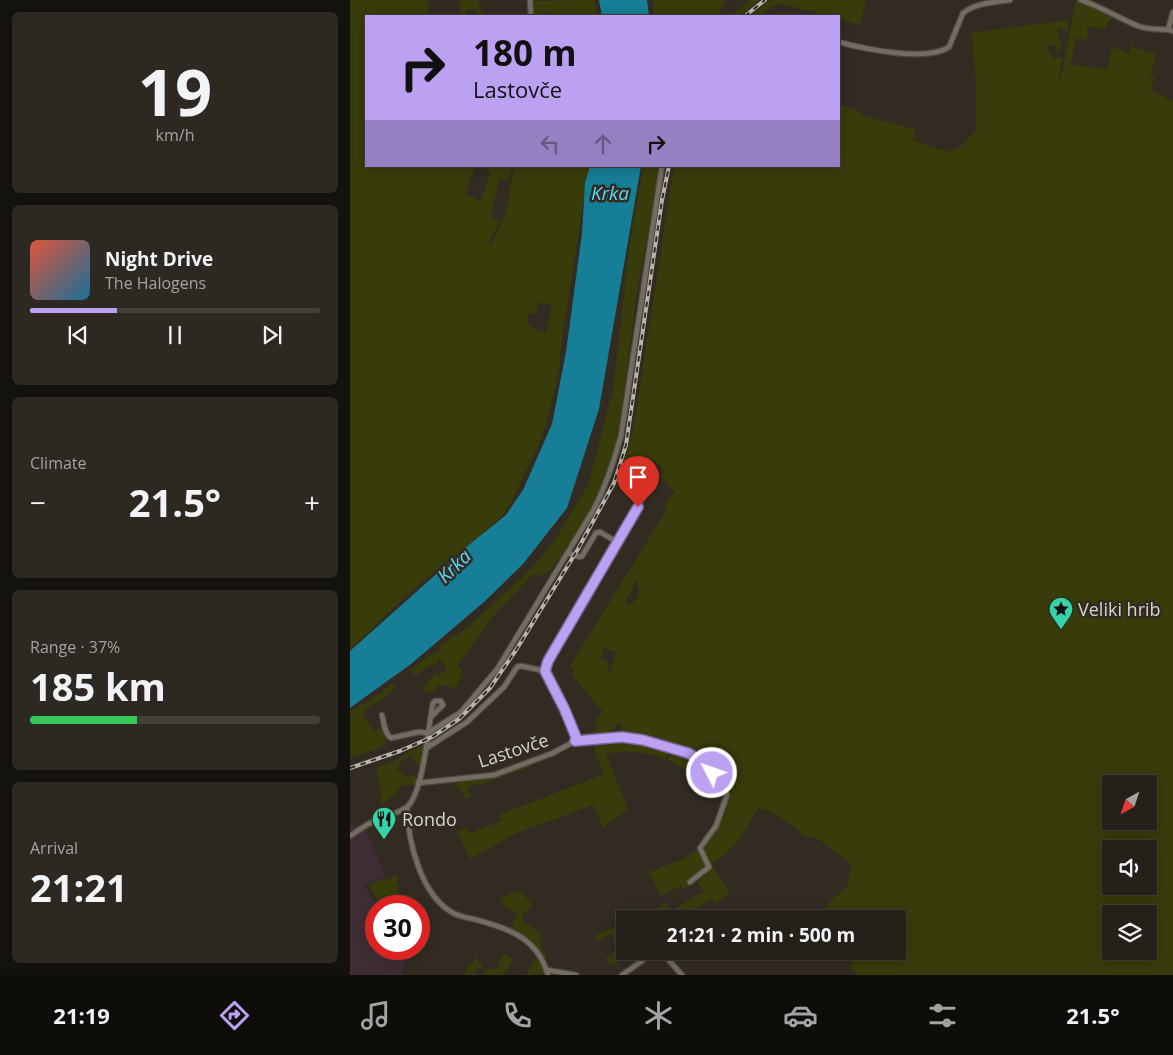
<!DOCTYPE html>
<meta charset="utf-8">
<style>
:root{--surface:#252019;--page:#2d2822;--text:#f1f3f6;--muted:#a3a3a2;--line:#423e38;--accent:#bca0f2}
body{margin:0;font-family:"Open Sans",sans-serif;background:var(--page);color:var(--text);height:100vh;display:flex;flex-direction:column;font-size:19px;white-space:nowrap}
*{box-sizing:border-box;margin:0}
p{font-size:16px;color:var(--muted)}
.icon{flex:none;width:28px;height:28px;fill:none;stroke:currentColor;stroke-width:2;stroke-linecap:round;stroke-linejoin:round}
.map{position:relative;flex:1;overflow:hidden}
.panel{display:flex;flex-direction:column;gap:12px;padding:12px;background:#14120e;width:350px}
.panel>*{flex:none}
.guide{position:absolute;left:15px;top:15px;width:475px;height:152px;border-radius:0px;box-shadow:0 2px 12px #0003,0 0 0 1px var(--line);background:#bca0f2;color:#111;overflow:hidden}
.needle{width:32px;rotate:220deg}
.controls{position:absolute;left:752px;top:775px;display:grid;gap:10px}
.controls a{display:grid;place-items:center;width:55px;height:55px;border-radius:0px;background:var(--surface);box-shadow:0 2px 12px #0003,0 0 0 1px var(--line);font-size:25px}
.speed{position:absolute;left:15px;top:895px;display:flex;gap:10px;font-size:25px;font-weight:700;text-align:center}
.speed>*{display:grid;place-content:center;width:65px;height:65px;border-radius:50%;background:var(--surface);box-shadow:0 2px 12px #0003,0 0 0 1px var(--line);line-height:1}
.speed .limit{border:8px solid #d22;background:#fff;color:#111}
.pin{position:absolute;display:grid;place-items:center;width:42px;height:42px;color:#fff;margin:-51px -21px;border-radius:50% 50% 50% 0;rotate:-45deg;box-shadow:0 0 5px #0007}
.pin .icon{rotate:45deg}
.me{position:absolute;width:55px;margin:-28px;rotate:311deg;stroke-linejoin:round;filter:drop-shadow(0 0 4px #0008)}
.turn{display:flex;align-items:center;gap:18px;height:105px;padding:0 25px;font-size:22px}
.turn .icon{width:65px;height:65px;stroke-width:2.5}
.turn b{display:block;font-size:35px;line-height:42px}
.lanes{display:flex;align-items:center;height:48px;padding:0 25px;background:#0003;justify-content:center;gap:25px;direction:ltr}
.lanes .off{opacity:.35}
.big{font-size:38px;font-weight:700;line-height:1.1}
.panel .card{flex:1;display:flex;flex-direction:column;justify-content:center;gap:8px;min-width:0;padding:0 18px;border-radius:8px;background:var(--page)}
.panel .dial{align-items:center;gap:0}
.dial b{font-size:65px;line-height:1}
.song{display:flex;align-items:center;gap:15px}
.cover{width:60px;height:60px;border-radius:8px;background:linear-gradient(135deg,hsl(10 70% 55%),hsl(200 70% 35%))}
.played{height:5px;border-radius:2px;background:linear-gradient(90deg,var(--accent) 30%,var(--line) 30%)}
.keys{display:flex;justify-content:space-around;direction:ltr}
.heat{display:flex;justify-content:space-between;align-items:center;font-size:28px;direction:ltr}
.charge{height:8px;border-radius:4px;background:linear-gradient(90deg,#34c759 37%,var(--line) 0)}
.trip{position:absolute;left:266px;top:910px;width:290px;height:50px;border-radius:0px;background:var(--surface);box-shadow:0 2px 12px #0003,0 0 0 1px var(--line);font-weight:700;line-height:50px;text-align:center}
.dock{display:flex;height:80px;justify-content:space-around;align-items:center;background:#0f0d0a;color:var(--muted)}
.dock .icon{width:35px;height:35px}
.dock .active{color:var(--accent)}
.dock b{font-size:22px;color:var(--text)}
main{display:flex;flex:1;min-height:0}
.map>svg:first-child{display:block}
</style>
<main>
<section class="panel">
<div class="card dial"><b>19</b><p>km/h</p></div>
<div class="card">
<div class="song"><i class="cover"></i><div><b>Night Drive</b><p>The Halogens</p></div></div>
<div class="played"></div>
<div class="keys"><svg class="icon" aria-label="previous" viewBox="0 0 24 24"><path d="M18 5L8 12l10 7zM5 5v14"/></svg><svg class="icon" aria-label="pause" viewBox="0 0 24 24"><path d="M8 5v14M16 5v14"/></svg><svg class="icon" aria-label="next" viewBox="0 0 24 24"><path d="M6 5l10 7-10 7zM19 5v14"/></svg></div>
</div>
<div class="card"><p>Climate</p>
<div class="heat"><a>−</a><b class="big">21.5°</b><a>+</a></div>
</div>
<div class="card"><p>Range · 37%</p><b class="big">185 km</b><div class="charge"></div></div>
<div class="card"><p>Arrival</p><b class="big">21:21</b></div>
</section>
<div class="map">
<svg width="823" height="975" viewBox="0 0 823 975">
<rect width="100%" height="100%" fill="#312b21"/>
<path fill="#3f2d36" d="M 0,824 L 16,830 L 36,877 L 13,884 L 27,906 L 26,949 L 54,949 L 57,953 L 51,975 L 0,975 Z"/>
<path fill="#383b0a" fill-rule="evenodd" d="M 0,0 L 77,0 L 80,16 L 16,16 L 16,166 L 125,166 L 116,194 L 130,201 L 141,172 L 129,166 L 162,166 L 159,180 L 149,179 L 141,218 L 150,222 L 138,243 L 141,245 L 156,213 L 164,166 L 241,166 L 236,186 L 212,340 L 209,370 L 203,397 L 192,438 L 161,502 L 154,514 L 129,537 L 91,566 L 60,592 L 0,650 ZM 189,302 L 202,305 L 196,333 L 184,329 L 184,327 L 177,324 L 179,313 L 186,314 Z
M 110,0 L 129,0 L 130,10 L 136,16 L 125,16 L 125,9 L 117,9 L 115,16 L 97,16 L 111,14 Z
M 245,0 L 247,16 L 200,16 L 200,12 L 192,12 L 192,16 L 183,16 L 182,1 Z
M 303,0 L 375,0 L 369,16 L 305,16 L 303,8 Z
M 401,0 L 410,0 L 390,16 L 379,16 Z
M 421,0 L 516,0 L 510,25 L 489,19 L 489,16 L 478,16 L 428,3 L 409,16 L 400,16 Z
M 727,0 L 763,14 L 755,29 L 738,26 L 737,40 L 726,38 L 720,65 L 758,69 L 762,43 L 765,50 L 769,49 L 779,54 L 783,39 L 783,47 L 794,51 L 797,54 L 799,52 L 806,55 L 800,75 L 805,77 L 800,90 L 823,101 L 823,975 L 508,975 L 502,969 L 499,951 L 548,951 L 548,919 L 479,919 L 475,907 L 484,898 L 497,887 L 501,868 L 497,861 L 470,840 L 453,835 L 445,827 L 419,811 L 408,808 C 393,835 388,846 361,864 L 380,892 L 366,904 L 360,899 L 332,919 L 284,919 L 308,909 L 315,902 L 321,911 L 354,891 L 347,882 L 359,872 L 360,864 L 358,864 L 348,878 L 334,889 L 331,886 L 311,896 L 299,872 L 333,859 L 347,850 L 363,832 L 377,809 L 376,790 L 317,760 L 325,750 C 345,757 358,770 373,785 L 375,783 L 348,757 L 339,752 L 308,743 L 275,736 L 270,730 L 272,727 L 269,723 L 255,737 L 231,738 L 237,732 L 241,734 L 248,725 L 244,721 L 253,712 L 222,675 L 224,671 L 220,666 L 317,509 L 314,506 L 325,492 L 311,478 L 314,470 L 303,461 L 296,469 L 293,466 L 291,468 L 285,464 L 276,476 L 281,480 L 280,483 L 268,477 L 278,449 L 286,413 L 324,166 L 489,166 L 489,104 L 510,112 L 512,115 L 566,130 L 563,140 C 573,143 591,153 602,151 C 611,149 619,136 626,130 L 626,83 L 621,33 L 719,20 L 717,32 L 713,29 L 709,28 L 707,31 L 711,41 L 710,53 L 703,45 L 698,46 L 696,48 L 701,53 L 701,58 L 712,58 L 709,82 L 710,83 L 725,4 ZM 287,579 L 289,591 L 287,599 L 278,606 L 276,601 ZM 254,648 L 266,652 L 260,674 L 257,672 L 259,662 L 251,659 ZM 761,784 L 799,784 L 799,821 L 761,821 ZM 761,849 L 799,849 L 799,886 L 761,886 ZM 761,914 L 799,914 L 799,951 L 761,951 Z
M 293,166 L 310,166 L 288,286 L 269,427 L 265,447 L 255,484 L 235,522 L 200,571 L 188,576 L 182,575 L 144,615 L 107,666 L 113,671 L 106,688 L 87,685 L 85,690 L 80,693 L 72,689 L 86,673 L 90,675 L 97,668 L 89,659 L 86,665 L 79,665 L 67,675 L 63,674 L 61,670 L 76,658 L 88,652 L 90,645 L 118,627 L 182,568 L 205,540 L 238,485 L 263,390 L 279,249 Z
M 42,683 L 46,686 C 37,699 26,701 13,711 L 17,722 L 24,731 L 32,727 L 36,743 L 29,748 L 0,758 L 0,711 C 14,704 31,694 42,683 Z
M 257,740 L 286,740 L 323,750 L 314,759 C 296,751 275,750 256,754 L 278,809 L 253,828 L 243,805 L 165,834 L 120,859 L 107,831 L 117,828 L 120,833 L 151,821 L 149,815 L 254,774 L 244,751 L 245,749 L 242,741 Z
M 74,744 L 76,745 L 70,765 L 66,764 L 61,755 L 49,762 L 50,766 L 46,768 L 56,777 L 62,774 L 63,776 L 66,776 L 67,777 L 65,785 L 52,785 L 42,797 L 30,806 L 31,793 L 26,768 L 42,762 Z
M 181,765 L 183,766 L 128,785 L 124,783 L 121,785 L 122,786 L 118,788 L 121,797 L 116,799 L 110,789 L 105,786 L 106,783 L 145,777 Z
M 49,875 L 47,881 L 49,887 L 47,889 L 51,897 L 62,893 L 63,896 L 56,906 L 31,906 L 18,884 Z
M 171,891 L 183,906 L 171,916 L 172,917 L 172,921 L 192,934 L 190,944 L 197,956 L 194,957 L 186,945 L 160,928 L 164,923 L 163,921 L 168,914 L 149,901 L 161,893 Z
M 275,923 L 275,951 L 279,951 L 263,967 L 255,959 L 267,948 L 261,934 L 245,942 L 244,939 L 247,938 L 246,935 Z
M 281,951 L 315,951 L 303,958 L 301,957 L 295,960 L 291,954 L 286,957 Z
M 153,954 L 162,958 L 161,964 L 152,975 L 134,975 L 135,971 L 141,968 L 146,970 Z
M 188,956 C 191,961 196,968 194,974 L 176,975 Z
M 126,957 L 128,958 L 127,962 L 133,964 L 131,969 L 127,968 L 124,973 L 128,975 L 114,975 L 119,963 L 122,964 Z"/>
<path fill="#167e97" d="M 249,0 L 297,0 L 299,16 L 252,16 Z
M 240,166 L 291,166 L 249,409 L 217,508 L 173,564 L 134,602 L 61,664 L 0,708 L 0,651 L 120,544 L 156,515 L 173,490 L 202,424 L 216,352 L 232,233 L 235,183 Z"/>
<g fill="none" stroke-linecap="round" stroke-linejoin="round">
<defs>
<path id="street" d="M 180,0 L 181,16
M 731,0 C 751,7 769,18 788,26 C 801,31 813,28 823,31
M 818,30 L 823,12
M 489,42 C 514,49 577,62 599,47 L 613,13 C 626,3 644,2 660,0
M 217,553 L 230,557 L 232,556 L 246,533 L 250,532 L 267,542
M 195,671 L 198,661 L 306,475
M 32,715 C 34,722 34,733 41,738 L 69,732 L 78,733
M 78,733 L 111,712 L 148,668 L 244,509 C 256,485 264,462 271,436 L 312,166
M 78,747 L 117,722 L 154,687 L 167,667 L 171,666 L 195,671 C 203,685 227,726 225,741
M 68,783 L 144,775 L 203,753 L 225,741 L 272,737 L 293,740 L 338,753 L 350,760 L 375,786 L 377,795 L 366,826 L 350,848 L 359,867 L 340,882
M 57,807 C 58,842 71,897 105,914 C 112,917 120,918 127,920 C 161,929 188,939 198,975
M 0,836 C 9,830 17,824 26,820 C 34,817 52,812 58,806 C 74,789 78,727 83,703 L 85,701 L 91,701 L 93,705 L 82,716
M 317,951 L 316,957 L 332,975
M 197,970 L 226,975
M 272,975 L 292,961"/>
</defs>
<use href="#street" stroke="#4e4941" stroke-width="7"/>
<use href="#street" stroke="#736c61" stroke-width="4.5"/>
<defs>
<path id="rail" d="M 395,16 L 415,0
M 0,768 L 50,751 L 82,737 L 109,719 L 140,688 L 166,650 L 228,549 L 264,483 L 276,445 L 312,200 L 319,166"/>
</defs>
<use href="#rail" stroke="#b9b5ae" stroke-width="4"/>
<use href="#rail" stroke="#312b21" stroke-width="2" stroke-dasharray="5.5" stroke-linecap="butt"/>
</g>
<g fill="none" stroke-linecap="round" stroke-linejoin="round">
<defs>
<path id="route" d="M 288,507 L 198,661 L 195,671 L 214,708 L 226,737 L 225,741 L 272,737 L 293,740 L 338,753 L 350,760 L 362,773"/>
</defs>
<use href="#route" stroke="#7a689d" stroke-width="12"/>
<use href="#route" stroke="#bca0f2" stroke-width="9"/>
</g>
<defs>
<symbol id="sight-pin" viewBox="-11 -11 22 30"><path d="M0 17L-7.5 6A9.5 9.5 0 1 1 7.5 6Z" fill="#34d4a8" stroke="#312b21"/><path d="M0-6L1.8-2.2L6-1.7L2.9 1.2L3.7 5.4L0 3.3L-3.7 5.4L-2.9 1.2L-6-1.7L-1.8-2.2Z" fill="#111"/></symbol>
<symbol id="restaurant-pin" viewBox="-11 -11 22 30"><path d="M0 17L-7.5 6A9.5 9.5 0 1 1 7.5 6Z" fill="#34d4a8" stroke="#312b21"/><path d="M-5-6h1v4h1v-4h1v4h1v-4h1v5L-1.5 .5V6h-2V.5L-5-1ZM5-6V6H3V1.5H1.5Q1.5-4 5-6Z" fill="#111"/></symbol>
</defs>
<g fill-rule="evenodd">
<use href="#sight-pin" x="697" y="595" width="28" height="38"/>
<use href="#restaurant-pin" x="20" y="805" width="28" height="38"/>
</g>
<g text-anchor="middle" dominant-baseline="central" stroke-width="5" stroke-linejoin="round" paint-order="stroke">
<g font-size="18" fill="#d7d4cd" stroke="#312b21" text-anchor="start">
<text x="728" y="609">Veliki hrib</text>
<text x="52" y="819">Rondo</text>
</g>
<g font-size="18" fill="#d7d4cd" stroke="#312b21">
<text transform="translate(163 750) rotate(-18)">Lastovče</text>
</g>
<g font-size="19" font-style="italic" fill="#5cd7fa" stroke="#312b21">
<text x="260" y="193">Krka</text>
<text transform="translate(104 566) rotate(-44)">Krka</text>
</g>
</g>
</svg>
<div class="controls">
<a><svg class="needle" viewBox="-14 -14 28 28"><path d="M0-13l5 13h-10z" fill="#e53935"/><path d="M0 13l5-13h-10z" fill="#a3a3a2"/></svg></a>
<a><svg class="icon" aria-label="sound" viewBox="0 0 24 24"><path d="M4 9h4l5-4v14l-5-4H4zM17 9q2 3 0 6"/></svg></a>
<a><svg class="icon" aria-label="layers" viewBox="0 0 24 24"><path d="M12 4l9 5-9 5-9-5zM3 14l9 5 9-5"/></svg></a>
</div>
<div class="speed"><div class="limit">30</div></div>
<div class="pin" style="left:288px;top:507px;background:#d93025"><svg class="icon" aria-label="arrive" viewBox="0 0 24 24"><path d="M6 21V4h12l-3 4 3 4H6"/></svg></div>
<svg class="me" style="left:362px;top:773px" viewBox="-20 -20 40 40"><circle r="17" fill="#bca0f2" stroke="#fff" stroke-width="3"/><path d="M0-11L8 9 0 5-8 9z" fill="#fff"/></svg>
<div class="trip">21:21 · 2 min · 500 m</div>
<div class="guide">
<div class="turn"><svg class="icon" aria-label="right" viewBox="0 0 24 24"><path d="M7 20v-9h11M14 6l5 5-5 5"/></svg><div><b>180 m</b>Lastovče</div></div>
<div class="lanes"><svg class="icon off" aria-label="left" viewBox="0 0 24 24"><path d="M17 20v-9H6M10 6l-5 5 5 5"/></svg><svg class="icon off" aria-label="ahead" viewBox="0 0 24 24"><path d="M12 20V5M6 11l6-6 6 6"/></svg><svg class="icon" aria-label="right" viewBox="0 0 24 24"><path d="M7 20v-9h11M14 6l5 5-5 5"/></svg></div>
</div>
</div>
</main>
<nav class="dock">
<b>21:19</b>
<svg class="icon active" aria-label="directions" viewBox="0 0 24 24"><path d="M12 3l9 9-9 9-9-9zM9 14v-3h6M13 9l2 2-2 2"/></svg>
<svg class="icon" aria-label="music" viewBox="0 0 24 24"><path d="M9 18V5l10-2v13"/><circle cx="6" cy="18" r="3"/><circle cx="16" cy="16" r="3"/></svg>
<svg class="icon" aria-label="phone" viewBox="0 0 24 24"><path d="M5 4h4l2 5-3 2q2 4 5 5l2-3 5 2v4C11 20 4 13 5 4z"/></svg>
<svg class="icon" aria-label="climate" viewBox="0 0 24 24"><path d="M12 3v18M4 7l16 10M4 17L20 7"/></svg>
<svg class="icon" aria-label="car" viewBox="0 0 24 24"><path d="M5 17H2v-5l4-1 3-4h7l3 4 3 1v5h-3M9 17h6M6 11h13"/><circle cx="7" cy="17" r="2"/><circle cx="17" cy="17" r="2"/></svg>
<svg class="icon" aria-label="filters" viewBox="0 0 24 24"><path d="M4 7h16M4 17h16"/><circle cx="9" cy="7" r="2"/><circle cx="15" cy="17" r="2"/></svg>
<b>21.5°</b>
</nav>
